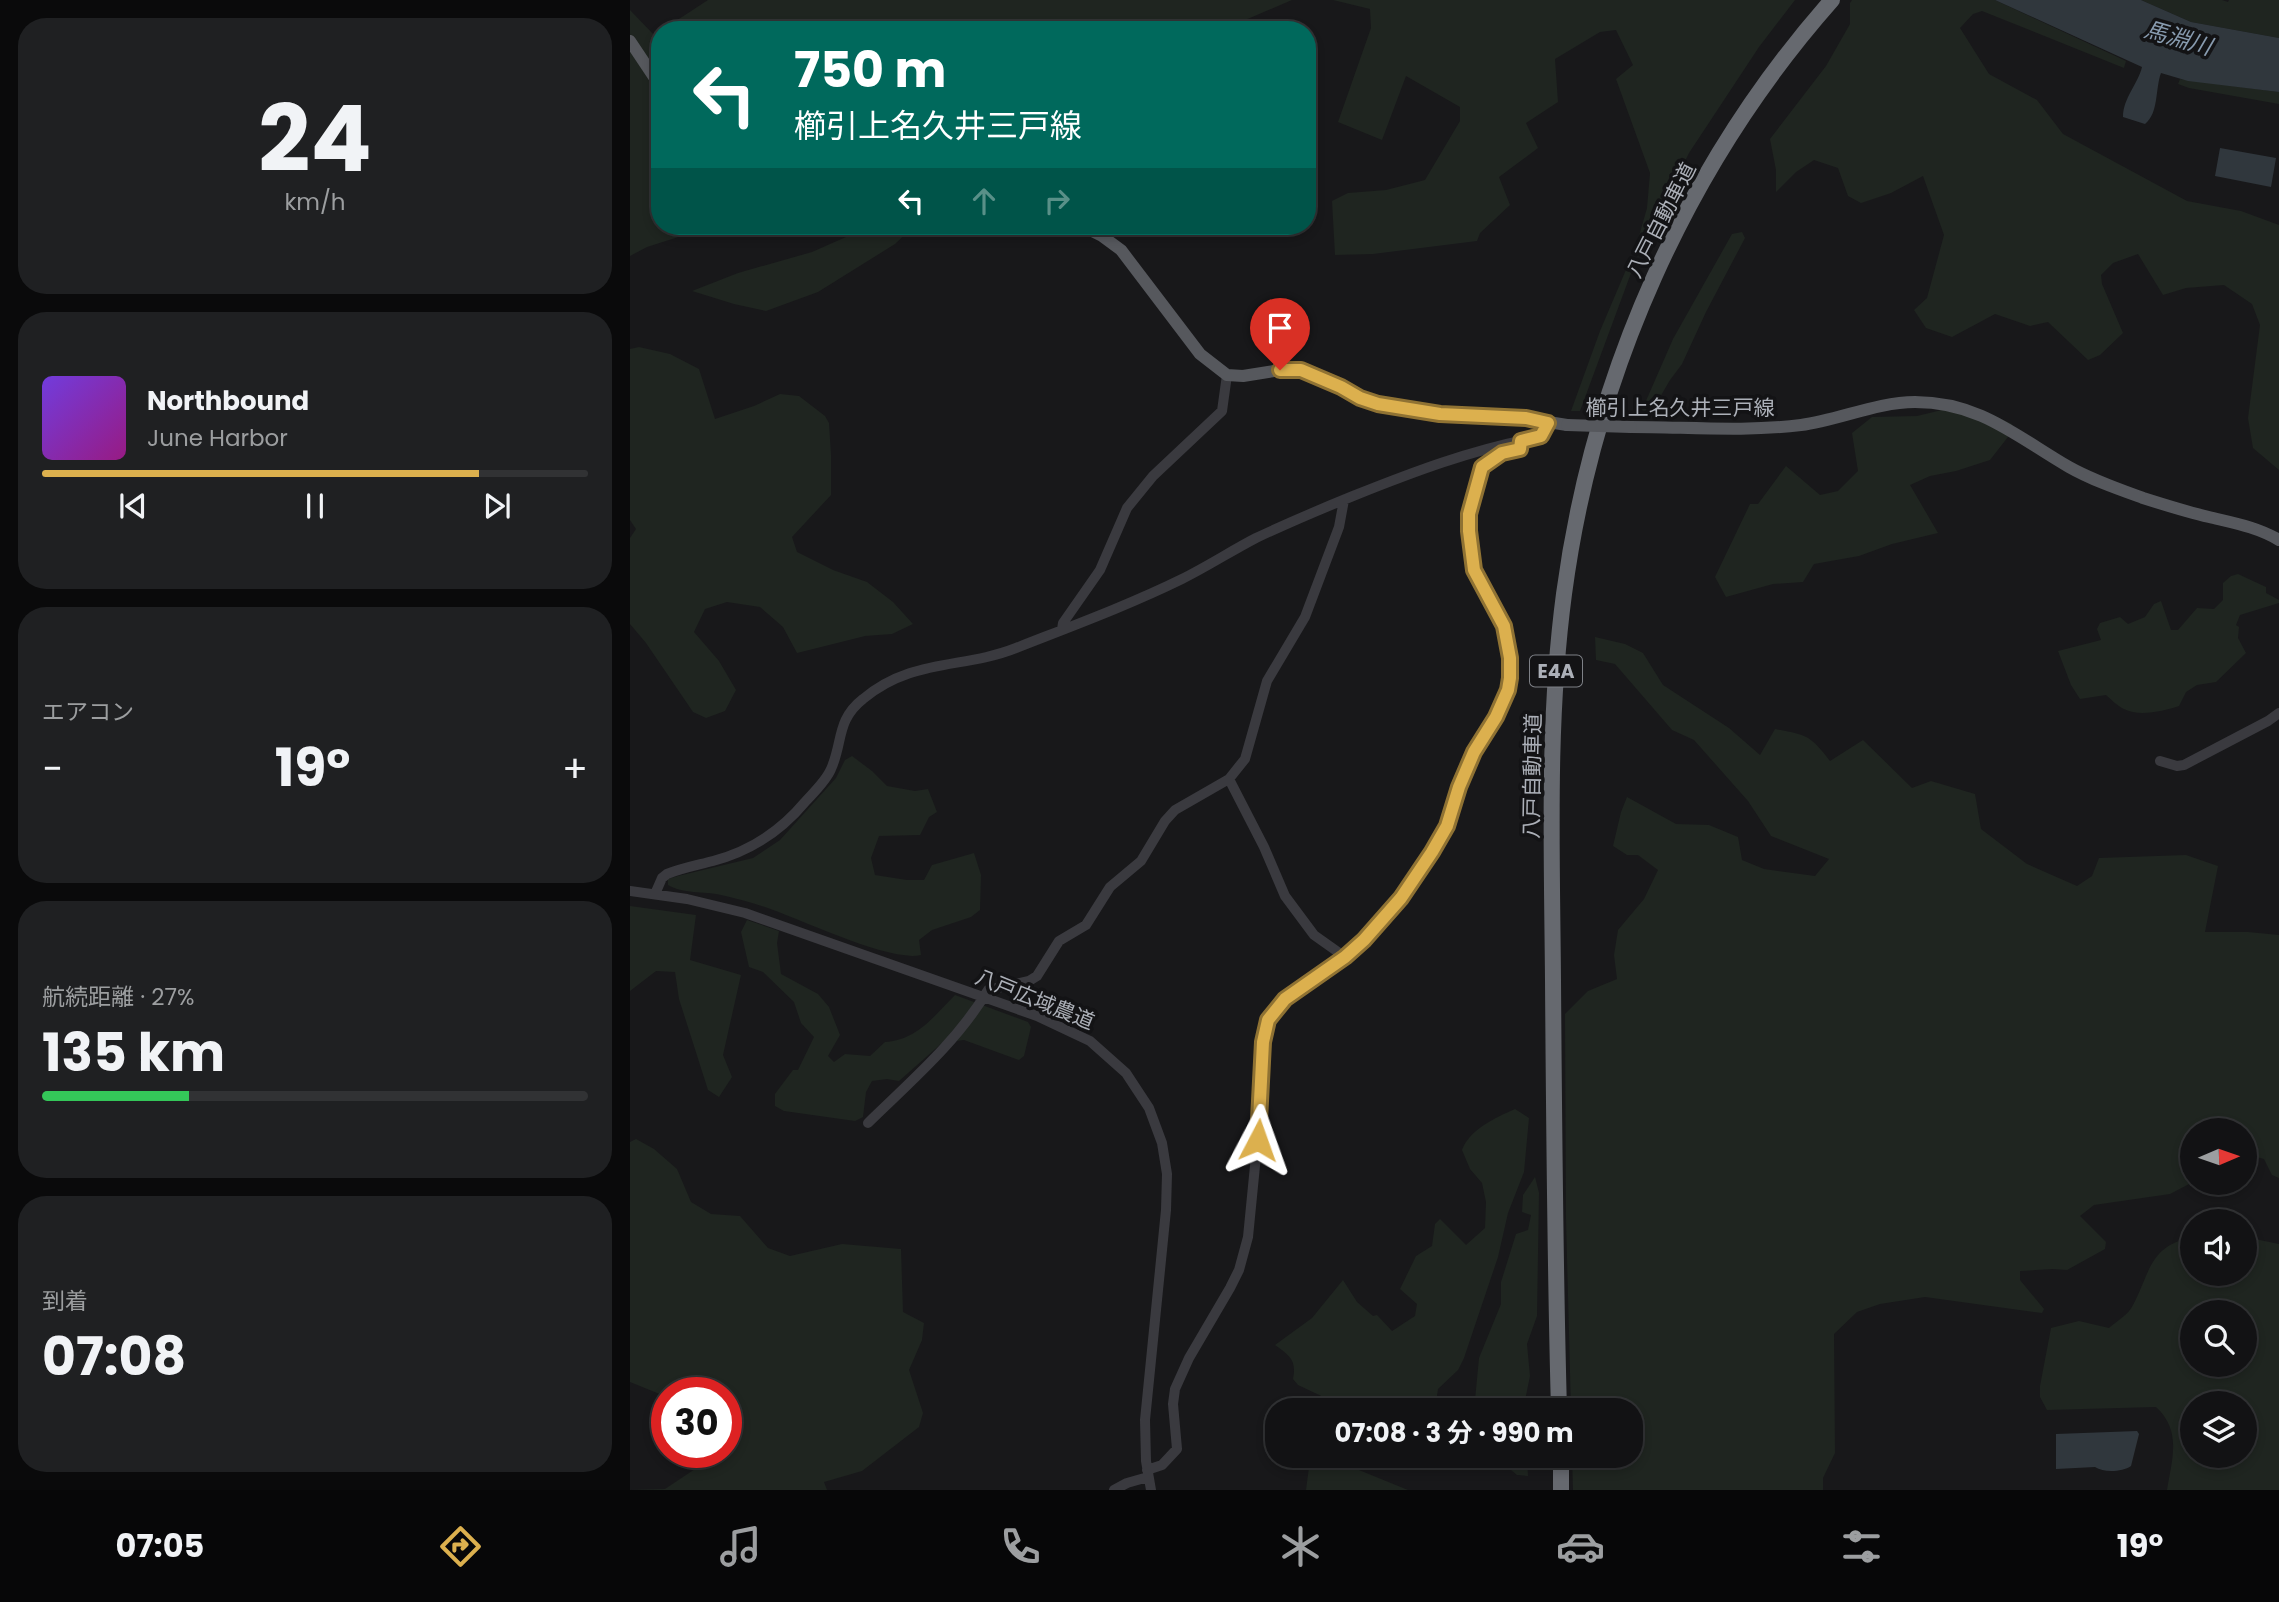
<!DOCTYPE html>
<html lang="ja">
<meta charset="utf-8">
<style>
:root{--surface:#121214;--page:#1f2022;--text:#f1f3f6;--muted:#9c9ea0;--line:#313234;--accent:#dcb04e}
body{margin:0;font-family:Poppins,"Noto Sans JP",sans-serif;background:var(--page);color:var(--text);height:100vh;display:flex;flex-direction:column;font-size:26px;white-space:nowrap}
*{box-sizing:border-box;margin:0}
p{font-size:23px;color:var(--muted)}
.icon{flex:none;width:38px;height:38px;fill:none;stroke:currentColor;stroke-width:2;stroke-linecap:round;stroke-linejoin:round}
.map{position:relative;flex:1;overflow:hidden}
.details{display:flex;flex-direction:column;gap:18px;padding:18px;background:#0a0a0b;width:630px}
.details>*{flex:none}
.hud{position:absolute;left:21px;top:21px;width:665px;height:214px;border-radius:28px;box-shadow:0 4px 10px #0003,0 0 0 2px var(--line);background:#00695c;color:#fff;overflow:hidden}
.needle{width:46px;rotate:88deg}
.buttons{position:absolute;left:1550px;top:1118px;display:grid;gap:14px}
.buttons a{display:grid;place-items:center;width:77px;height:77px;border-radius:50%;background:var(--surface);box-shadow:0 4px 10px #0003,0 0 0 2px var(--line);font-size:35px}
.speed{position:absolute;left:21px;top:1377px;display:flex;gap:14px;font-size:35px;font-weight:700;text-align:center}
.speed>*{display:grid;place-content:center;width:91px;height:91px;border-radius:50%;background:var(--surface);box-shadow:0 4px 10px #0003,0 0 0 2px var(--line);line-height:1}
.speed .limit{border:10px solid #d22;background:#fff;color:#111}
.pin{position:absolute;display:grid;place-items:center;width:60px;height:60px;color:#fff;margin:-72px -30px;border-radius:50% 50% 50% 0;rotate:-45deg;box-shadow:0 0 7px #0007}
.pin .icon{rotate:45deg}
.me{position:absolute;width:77px;margin:-38px;rotate:4deg;stroke-linejoin:round;filter:drop-shadow(0 0 5px #0008)}
.turn{display:flex;align-items:center;gap:24px;height:147px;padding:0 28px;font-size:32px}
.turn .icon{width:91px;height:91px;stroke-width:2.5}
.turn b{display:block;font-size:49px;line-height:60px}
.lanes{display:flex;align-items:center;height:66px;padding:0 28px;background:#0003;justify-content:center;gap:35px;direction:ltr}
.lanes .off{opacity:.35}
.big{font-size:52px;font-weight:700;line-height:1.1}
.details .tile{flex:1;display:flex;flex-direction:column;justify-content:center;gap:10px;min-width:0;padding:0 24px;border-radius:28px;background:var(--page)}
.details .dial{align-items:center;gap:0}
.dial b{font-size:91px;line-height:1}
.song{display:flex;align-items:center;gap:21px}
.cover{width:84px;height:84px;border-radius:10px;background:linear-gradient(135deg,hsl(260 70% 55%),hsl(310 70% 35%))}
.played{height:7px;border-radius:4px;background:linear-gradient(90deg,var(--accent) 80%,var(--line) 80%)}
.keys{display:flex;justify-content:space-around;direction:ltr}
.heat{display:flex;justify-content:space-between;align-items:center;font-size:38px;direction:ltr}
.charge{height:10px;border-radius:5px;background:linear-gradient(90deg,#34c759 27%,var(--line) 0)}
.trip{position:absolute;left:635px;top:1398px;width:378px;height:70px;border-radius:28px;background:var(--surface);box-shadow:0 4px 10px #0003,0 0 0 2px var(--line);font-weight:700;line-height:70px;text-align:center}
.menu{display:flex;height:112px;justify-content:space-around;align-items:center;background:#070708;color:var(--muted)}
.menu .icon{width:49px;height:49px}
.menu .selected{color:var(--accent)}
.menu b{font-size:32px;color:var(--text)}
main{display:flex;flex:1;min-height:0}
.map>svg:first-child{display:block}
</style>
<main>
<section class="details">
<div class="tile dial"><b>24</b><p>km/h</p></div>
<div class="tile">
<div class="song"><i class="cover"></i><div><b>Northbound</b><p>June Harbor</p></div></div>
<div class="played"></div>
<div class="keys"><svg class="icon" aria-label="previous" viewBox="0 0 24 24"><path d="M18 5L8 12l10 7zM5 5v14"/></svg><svg class="icon" aria-label="pause" viewBox="0 0 24 24"><path d="M8 5v14M16 5v14"/></svg><svg class="icon" aria-label="next" viewBox="0 0 24 24"><path d="M6 5l10 7-10 7zM19 5v14"/></svg></div>
</div>
<div class="tile"><p>エアコン</p>
<div class="heat"><a>−</a><b class="big">19°</b><a>+</a></div>
</div>
<div class="tile"><p>航続距離 · 27%</p><b class="big">135 km</b><div class="charge"></div></div>
<div class="tile"><p>到着</p><b class="big">07:08</b></div>
</section>
<div class="map">
<svg width="1649" height="1490" viewBox="0 0 1649 1490">
<rect width="100%" height="100%" fill="#18181a"/>
<path fill="#1f2520" fill-rule="evenodd" d="M 78,0 L 662,0 L 592,30 L 32,30 Z
M 703,0 L 1165,0 L 1129,47 L 1059,153 L 1008,257 L 1005,250 L 1017,208 L 1020,173 L 986,79 L 1003,65 L 986,30 L 970,32 L 925,59 L 928,102 L 896,123 L 908,148 L 869,177 L 880,205 L 850,233 L 847,241 L 743,254 L 705,255 L 702,201 L 718,193 L 756,190 L 795,180 L 830,121 L 830,107 L 776,76 L 752,140 L 708,122 L 741,28 L 740,9 Z
M 1222,0 L 1365,0 L 1496,61 L 1494,68 L 1352,11 L 1343,14 L 1330,28 L 1359,74 L 1407,100 L 1433,134 L 1557,201 L 1611,211 L 1649,225 L 1649,470 L 1623,448 L 1618,418 L 1630,325 L 1622,304 L 1594,285 L 1556,288 L 1533,295 L 1508,254 L 1483,263 L 1471,275 L 1472,284 L 1493,333 L 1470,355 L 1458,360 L 1418,322 L 1400,326 L 1365,314 L 1322,337 L 1296,328 L 1284,310 L 1297,298 L 1314,235 L 1293,176 L 1261,193 L 1231,203 L 1218,196 L 1208,168 L 1184,160 L 1166,172 L 1146,192 L 1146,170 L 1140,139 L 1196,66 L 1220,24 L 1220,3 Z
M 1511,0 L 1592,0 L 1598,2 L 1599,0 L 1649,0 L 1649,38 L 1561,22 Z
M 0,10 L 24,35 L 30,31 L 30,226 L 83,226 L 17,247 L 0,256 Z
M 1550,79 L 1649,92 L 1649,104 L 1559,88 L 1548,84 Z
M 269,226 L 284,226 L 265,244 L 188,292 L 136,311 L 104,304 L 62,291 L 108,273 L 182,252 L 225,233 Z
M 1112,232 L 1115,238 L 1076,312 L 1052,364 L 1040,380 L 1022,411 L 1017,413 L 1012,410 L 1043,339 L 1102,234 Z
M 998,265 L 1004,265 L 950,411 L 941,411 L 970,331 Z
M 9,347 L 40,354 L 69,369 L 85,419 L 124,406 L 150,394 L 169,396 L 195,416 L 199,423 L 201,455 L 201,495 L 162,537 L 167,552 L 203,570 L 237,582 L 263,602 L 283,624 L 262,634 L 235,636 L 167,653 L 153,627 L 130,607 L 97,602 L 75,609 L 64,632 L 89,661 L 106,690 L 95,711 L 76,718 L 63,712 L 16,643 L 0,624 L 0,538 L 6,529 L 0,520 L 0,349 Z
M 1320,408 L 1356,412 L 1382,424 L 1378,437 L 1360,460 L 1326,471 L 1300,476 L 1280,485 L 1308,533 L 1262,544 L 1229,556 L 1184,564 L 1173,582 L 1143,584 L 1096,597 L 1085,577 L 1120,504 L 1128,504 L 1156,466 L 1190,495 L 1208,491 L 1228,471 L 1222,433 L 1242,417 L 1287,416 Z
M 1608,574 L 1636,587 L 1636,593 L 1649,600 L 1649,603 L 1610,615 L 1606,625 L 1609,627 L 1608,638 L 1616,653 L 1586,682 L 1567,685 L 1556,692 L 1549,706 C 1534,711 1509,717 1494,709 C 1487,706 1481,699 1476,695 L 1450,699 L 1441,685 L 1428,651 L 1471,640 L 1467,629 L 1470,623 L 1490,617 L 1498,624 L 1515,617 L 1524,604 L 1531,601 L 1541,630 L 1548,630 L 1567,608 L 1584,609 L 1593,600 L 1593,583 L 1601,576 Z
M 965,637 L 995,644 L 1013,653 L 1033,685 L 1099,728 L 1130,755 L 1145,729 C 1177,735 1180,735 1200,761 L 1233,740 L 1282,788 L 1301,781 L 1345,794 L 1351,829 L 1397,864 L 1447,886 L 1462,876 L 1469,858 L 1556,855 L 1588,866 L 1575,932 L 1618,932 L 1649,935 L 1649,1178 L 1642,1175 L 1634,1159 L 1615,1154 L 1615,1130 L 1563,1130 L 1563,1182 L 1540,1194 L 1464,1205 L 1450,1216 L 1476,1242 L 1475,1249 L 1437,1270 L 1423,1269 L 1390,1271 L 1390,1280 L 1414,1309 L 1412,1313 L 1295,1297 L 1250,1304 L 1227,1312 L 1204,1334 L 1205,1453 L 1193,1478 L 1193,1490 L 943,1490 L 942,1456 L 1001,1456 L 1001,1410 L 941,1410 L 936,1219 L 935,1014 L 958,991 L 987,979 L 984,955 L 988,930 L 1014,899 L 1028,870 L 1008,855 L 997,855 L 983,846 L 991,812 L 997,797 L 1046,824 L 1079,825 L 1108,837 L 1112,860 L 1134,869 L 1185,876 L 1199,859 L 1141,836 L 1118,801 L 1064,740 L 1042,730 L 985,664 L 966,660 Z
M 222,756 L 242,771 L 257,786 L 285,791 L 298,789 L 307,812 L 299,817 L 290,835 L 249,836 L 241,858 L 245,875 L 277,880 L 294,880 L 302,865 L 344,853 L 351,875 L 350,910 L 341,917 L 302,930 L 289,940 L 291,955 C 257,963 162,914 122,903 C 112,900 101,897 91,895 C 73,891 53,894 38,885 L 38,879 L 48,876 L 123,858 L 150,840 L 206,778 L 215,760 Z
M 0,906 L 66,915 L 60,960 L 111,975 L 93,1055 L 102,1077 L 89,1097 L 78,1090 L 49,999 L 45,972 L 26,971 L 0,991 Z
M 117,920 L 149,931 L 147,943 L 151,974 L 188,994 L 199,1007 L 210,1035 L 198,1056 L 204,1062 L 215,1054 L 240,1056 L 255,1042 C 287,1040 303,1017 325,995 L 398,1022 L 401,1027 L 394,1056 L 389,1060 L 334,1040 L 312,1043 L 269,1081 L 257,1079 L 242,1081 L 236,1092 L 233,1117 L 225,1121 L 154,1111 L 145,1106 L 145,1094 L 163,1070 L 168,1070 L 184,1037 L 171,1023 L 164,1002 L 133,972 L 119,967 L 111,932 Z
M 885,1109 L 899,1118 L 894,1172 L 878,1213 L 868,1257 L 834,1358 L 828,1370 L 808,1389 L 805,1410 L 721,1410 L 668,1385 L 663,1379 C 667,1360 659,1355 645,1345 L 682,1318 L 713,1280 L 727,1302 L 743,1316 L 747,1315 L 762,1331 L 785,1316 L 787,1304 L 770,1289 L 786,1256 L 802,1246 L 805,1224 L 810,1219 L 836,1245 L 855,1228 L 856,1202 L 852,1183 L 840,1169 L 832,1150 C 840,1129 865,1118 885,1109 Z
M 6,1139 L 24,1149 L 47,1169 L 61,1202 L 81,1214 L 110,1216 L 138,1248 L 160,1256 L 212,1244 L 271,1249 L 273,1312 L 294,1323 L 292,1340 L 279,1370 L 293,1413 L 289,1427 L 232,1471 L 194,1482 L 197,1490 L 0,1490 L 35,1489 L 68,1467 L 69,1453 L 96,1452 L 96,1393 L 37,1393 L 37,1397 L 0,1382 L 0,1142 Z
M 905,1177 L 909,1193 L 907,1316 L 897,1344 L 900,1376 L 893,1410 L 847,1410 L 845,1400 L 849,1358 L 871,1304 L 871,1282 L 886,1234 L 898,1230 L 901,1215 L 892,1212 L 893,1195 Z
M 1563,1237 L 1563,1274 L 1615,1274 L 1615,1237 L 1649,1244 L 1649,1490 L 1537,1490 C 1542,1459 1552,1431 1526,1407 L 1417,1410 L 1410,1397 L 1410,1386 L 1421,1328 L 1449,1321 L 1479,1328 C 1487,1321 1499,1314 1503,1305 C 1521,1271 1519,1246 1563,1237 ZM 1563,1312 L 1615,1312 L 1615,1365 L 1563,1365 ZM 1563,1404 L 1615,1404 L 1615,1456 L 1563,1456 Z
M 854,1456 L 897,1456 L 898,1476 L 887,1475 L 881,1470 L 853,1462 Z
M 704,1465 L 729,1470 L 778,1490 L 676,1490 L 679,1467 Z"/>
<path fill="#30373d" d="M 1365,0 L 1511,0 L 1561,22 L 1649,38 L 1649,92 L 1558,81 L 1531,73 C 1525,89 1529,113 1515,124 L 1493,117 C 1493,98 1508,84 1512,67 Z
M 1590,148 L 1646,158 L 1641,187 L 1585,176 Z
M 1507,1431 L 1509,1434 L 1501,1466 C 1492,1472 1474,1473 1465,1467 L 1426,1469 L 1426,1434 Z"/>
<g fill="none" stroke-linecap="round" stroke-linejoin="round">
<path stroke="#3a3a3f" stroke-width="10" d="M 432,629 L 433,623 L 470,570 L 497,508 L 523,476 L 592,411 L 597,375
M 1530,761 L 1547,766 L 1554,765 L 1638,721 L 1649,713
M 599,779 L 634,847 L 655,896 L 684,935 L 715,957
M 0,891 L 57,899 L 115,913 L 407,1016 L 460,1041 L 496,1073 L 519,1108 L 532,1143 L 537,1174 L 536,1210 L 515,1420 L 516,1461 L 521,1490
M 25,894 L 32,878 L 37,874 C 52,868 68,865 83,861 C 121,851 150,832 175,802 C 184,792 196,781 201,769 C 213,743 206,720 233,699 C 282,658 333,669 386,648 C 442,626 499,605 552,579 C 578,566 601,551 626,538 C 658,523 691,509 723,496 C 783,472 841,450 904,438 L 911,435 L 918,423
M 238,1123 C 281,1081 327,1042 358,990 L 399,981 L 407,976 L 429,941 L 456,925 L 480,887 L 511,861 L 535,821 L 545,810 L 599,779 L 615,759 L 637,681 L 675,617 L 709,527 L 714,500
M 517,1470 L 532,1465 L 547,1449 L 543,1404 L 545,1389 L 559,1358 L 600,1288 L 609,1270 L 618,1237 L 630,1115 L 633,1042 L 638,1020 L 655,999 L 715,957 L 734,940 L 762,910 L 779,887 L 817,826 L 829,787 L 844,752 L 866,717 L 878,690 L 880,678 L 880,658 L 874,626 L 844,570 L 839,514 L 852,467 L 872,453 L 890,449 L 891,441
M 484,1490 L 497,1483 L 518,1477"/>
<path stroke="#56585d" stroke-width="12" d="M 0,41 L 30,86
M 452,226 L 472,236 L 491,250 L 570,354 L 597,375 L 613,376 L 650,370 L 671,370 L 711,387 L 730,398 L 748,404 L 810,414 L 881,416 L 937,425
M 1001,427 C 1057,427 1115,432 1171,425 C 1209,420 1247,402 1285,402 C 1350,402 1387,437 1439,467 C 1462,480 1488,489 1513,498 C 1535,505 1557,512 1579,517 C 1604,523 1627,527 1649,540"/>
<path stroke="#66696f" stroke-width="16" d="M 929,1410 C 925,1267 924,1123 923,980 C 922,851 917,722 934,594 C 963,376 1056,165 1202,0
M 931,1456 L 931,1490"/>
<path stroke="#56585d" stroke-width="12" d="M 937,425 L 1001,427"/>
</g>
<g fill="none" stroke-linecap="round" stroke-linejoin="round">
<defs>
<path id="route" d="M 628,1140 L 633,1042 L 638,1020 L 655,999 L 715,957 L 734,940 L 771,898 L 802,852 L 817,826 L 829,787 L 844,752 L 866,717 L 878,690 L 880,678 L 880,658 L 874,626 L 844,570 L 839,531 L 839,514 L 852,467 L 872,453 L 890,449 L 891,441 L 911,436 L 918,423 L 896,418 L 810,414 L 748,404 L 730,398 L 711,387 L 671,370 L 650,370"/>
</defs>
<use href="#route" stroke="#8f7233" stroke-width="18"/>
<use href="#route" stroke="#dcb04e" stroke-width="12"/>
</g>
<g text-anchor="middle" dominant-baseline="central" stroke-width="7" stroke-linejoin="round" paint-order="stroke">
<rect fill="#131315" stroke="#7e8187" stroke-width="2" x="900" y="655.5" width="52" height="31" rx="5"/>
<g font-size="19" font-weight="bold" fill="#acb0b8">
<text x="926" y="671">E4A</text>
</g>
<g font-size="21" fill="#acb0b8" stroke="#131315">
<text transform="translate(1031 220) rotate(-63)">八戸自動車道</text>
<text x="1050" y="407">櫛引上名久井三戸線</text>
<text transform="translate(902 776) rotate(-89)">八戸自動車道</text>
<text transform="translate(405 999) rotate(22)">八戸広域農道</text>
</g>
<g font-size="23" font-style="italic" fill="#889baf" stroke="#131315">
<text transform="translate(1548 38) rotate(16)">馬淵川</text>
</g>
</g>
</svg>
<div class="buttons">
<a><svg class="needle" viewBox="-14 -14 28 28"><path d="M0-13l5 13h-10z" fill="#e53935"/><path d="M0 13l5-13h-10z" fill="#9c9ea0"/></svg></a>
<a><svg class="icon" aria-label="sound" viewBox="0 0 24 24"><path d="M4 9h4l5-4v14l-5-4H4zM17 9q2 3 0 6"/></svg></a>
<a><svg class="icon" aria-label="search" viewBox="0 0 24 24"><circle cx="10" cy="10" r="6"/><path d="M15 15l6 6"/></svg></a>
<a><svg class="icon" aria-label="layers" viewBox="0 0 24 24"><path d="M12 4l9 5-9 5-9-5zM3 14l9 5 9-5"/></svg></a>
</div>
<div class="speed"><div class="limit">30</div></div>
<div class="pin" style="left:650px;top:370px;background:#d93025"><svg class="icon" aria-label="arrive" viewBox="0 0 24 24"><path d="M6 21V4h12l-3 4 3 4H6"/></svg></div>
<svg class="me" style="left:628px;top:1140px" viewBox="-20 -20 40 40"><path d="M0-17L14 15 0 8-14 15z" fill="#dcb04e" stroke="#fff" stroke-width="4"/></svg>
<div class="trip">07:08 · 3 分 · 990 m</div>
<div class="hud">
<div class="turn"><svg class="icon" aria-label="left" viewBox="0 0 24 24"><path d="M17 20v-9H6M10 6l-5 5 5 5"/></svg><div><b>750 m</b>櫛引上名久井三戸線</div></div>
<div class="lanes"><svg class="icon" aria-label="left" viewBox="0 0 24 24"><path d="M17 20v-9H6M10 6l-5 5 5 5"/></svg><svg class="icon off" aria-label="ahead" viewBox="0 0 24 24"><path d="M12 20V5M6 11l6-6 6 6"/></svg><svg class="icon off" aria-label="right" viewBox="0 0 24 24"><path d="M7 20v-9h11M14 6l5 5-5 5"/></svg></div>
</div>
</div>
</main>
<nav class="menu">
<b>07:05</b>
<svg class="icon selected" aria-label="directions" viewBox="0 0 24 24"><path d="M12 3l9 9-9 9-9-9zM9 14v-3h6M13 9l2 2-2 2"/></svg>
<svg class="icon" aria-label="music" viewBox="0 0 24 24"><path d="M9 18V5l10-2v13"/><circle cx="6" cy="18" r="3"/><circle cx="16" cy="16" r="3"/></svg>
<svg class="icon" aria-label="phone" viewBox="0 0 24 24"><path d="M5 4h4l2 5-3 2q2 4 5 5l2-3 5 2v4C11 20 4 13 5 4z"/></svg>
<svg class="icon" aria-label="climate" viewBox="0 0 24 24"><path d="M12 3v18M4 7l16 10M4 17L20 7"/></svg>
<svg class="icon" aria-label="car" viewBox="0 0 24 24"><path d="M5 17H2v-5l4-1 3-4h7l3 4 3 1v5h-3M9 17h6M6 11h13"/><circle cx="7" cy="17" r="2"/><circle cx="17" cy="17" r="2"/></svg>
<svg class="icon" aria-label="filters" viewBox="0 0 24 24"><path d="M4 7h16M4 17h16"/><circle cx="9" cy="7" r="2"/><circle cx="15" cy="17" r="2"/></svg>
<b>19°</b>
</nav>
